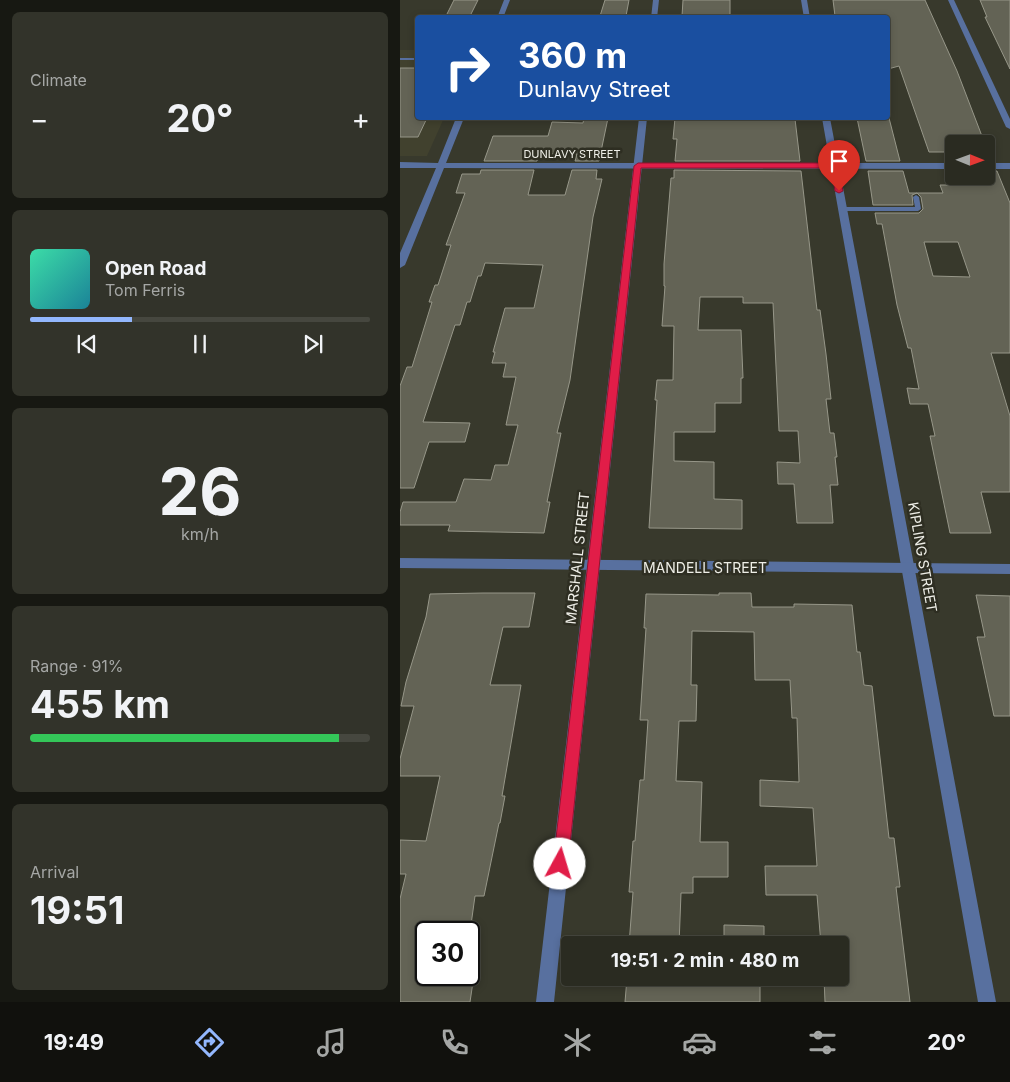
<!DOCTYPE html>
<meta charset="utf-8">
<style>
:root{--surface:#2a2b21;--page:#32332a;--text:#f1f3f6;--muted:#a5a7a5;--line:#46473f;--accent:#93b7fd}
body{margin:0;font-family:Inter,sans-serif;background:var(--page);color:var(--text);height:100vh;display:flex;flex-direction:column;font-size:19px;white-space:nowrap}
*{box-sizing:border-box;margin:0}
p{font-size:16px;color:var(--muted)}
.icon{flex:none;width:28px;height:28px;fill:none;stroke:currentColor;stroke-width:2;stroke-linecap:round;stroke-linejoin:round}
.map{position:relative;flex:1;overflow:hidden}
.panel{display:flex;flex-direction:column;gap:12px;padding:12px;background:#171812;width:400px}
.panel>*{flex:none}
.hud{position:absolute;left:15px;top:15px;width:475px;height:105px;border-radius:5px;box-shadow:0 2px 8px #0003,0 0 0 1px var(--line);background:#1a4fa0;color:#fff;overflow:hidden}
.needle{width:32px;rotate:91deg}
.controls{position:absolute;left:545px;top:135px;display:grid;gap:10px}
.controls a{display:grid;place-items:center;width:50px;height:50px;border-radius:5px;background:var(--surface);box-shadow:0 2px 8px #0003,0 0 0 1px var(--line);font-size:25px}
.speed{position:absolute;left:15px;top:921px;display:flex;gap:10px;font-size:25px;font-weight:700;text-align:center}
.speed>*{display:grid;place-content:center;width:65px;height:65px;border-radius:50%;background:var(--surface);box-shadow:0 2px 8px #0003,0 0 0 1px var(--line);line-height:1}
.speed .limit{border:2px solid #111;border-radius:8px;background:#fff;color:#111}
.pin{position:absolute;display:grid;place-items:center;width:42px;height:42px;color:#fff;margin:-51px -21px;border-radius:50% 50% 50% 0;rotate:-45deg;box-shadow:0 0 5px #0007}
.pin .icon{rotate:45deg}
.me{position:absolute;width:55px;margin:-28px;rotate:6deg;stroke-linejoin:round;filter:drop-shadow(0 0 4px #0008)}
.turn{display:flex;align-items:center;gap:18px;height:105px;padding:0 20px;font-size:22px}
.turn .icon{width:65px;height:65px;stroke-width:2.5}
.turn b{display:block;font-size:35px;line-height:42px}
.big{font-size:38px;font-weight:700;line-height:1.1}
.panel .card{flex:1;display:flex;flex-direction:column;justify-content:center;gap:8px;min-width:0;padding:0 18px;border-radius:8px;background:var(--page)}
.panel .dial{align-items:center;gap:0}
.dial b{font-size:65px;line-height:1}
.song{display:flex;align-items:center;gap:15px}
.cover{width:60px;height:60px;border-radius:8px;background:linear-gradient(135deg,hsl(160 70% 55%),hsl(190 70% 35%))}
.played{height:5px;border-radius:2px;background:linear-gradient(90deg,var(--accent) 30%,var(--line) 30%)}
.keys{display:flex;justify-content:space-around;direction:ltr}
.heat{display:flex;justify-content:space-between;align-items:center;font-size:28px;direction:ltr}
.charge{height:8px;border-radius:4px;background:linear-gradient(90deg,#34c759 91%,var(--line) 0)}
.trip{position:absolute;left:161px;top:936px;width:288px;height:50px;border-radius:5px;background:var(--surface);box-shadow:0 2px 8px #0003,0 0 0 1px var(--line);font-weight:700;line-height:50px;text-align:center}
.dock{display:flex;height:80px;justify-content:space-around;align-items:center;background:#11110d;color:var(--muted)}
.dock .icon{width:35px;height:35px}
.dock .current{color:var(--accent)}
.dock b{font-size:22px;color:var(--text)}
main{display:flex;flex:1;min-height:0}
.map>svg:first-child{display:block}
</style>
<main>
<section class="panel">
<div class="card"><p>Climate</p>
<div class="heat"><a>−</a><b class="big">20°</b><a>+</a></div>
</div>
<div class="card">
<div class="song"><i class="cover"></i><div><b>Open Road</b><p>Tom Ferris</p></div></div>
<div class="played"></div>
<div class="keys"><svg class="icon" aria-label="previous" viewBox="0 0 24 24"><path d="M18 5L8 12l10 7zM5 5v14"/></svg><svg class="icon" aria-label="pause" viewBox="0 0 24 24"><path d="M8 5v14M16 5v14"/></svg><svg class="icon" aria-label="next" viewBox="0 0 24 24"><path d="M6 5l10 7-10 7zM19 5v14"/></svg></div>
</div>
<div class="card dial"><b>26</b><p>km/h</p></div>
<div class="card"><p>Range · 91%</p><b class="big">455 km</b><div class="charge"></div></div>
<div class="card"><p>Arrival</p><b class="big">19:51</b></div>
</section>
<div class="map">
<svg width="610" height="1002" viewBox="0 0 610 1002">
<rect width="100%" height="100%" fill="#38392c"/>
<path fill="#41412e" d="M 0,50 L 17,50 L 18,118 L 44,118 L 27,156 L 0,156 Z"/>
<path fill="#636355" stroke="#979789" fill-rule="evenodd" d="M 54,0 L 78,0 L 69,18 L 45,18 Z
M 205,0 L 229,0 L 226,16 L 200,16 Z
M 283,0 L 330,0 L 330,16 L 282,16 Z
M 433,0 L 525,0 L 557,71 L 585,144 L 554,144 L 554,152 L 529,152 L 499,66 L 488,69 L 488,18 L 435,16 Z
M 580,0 L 610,0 L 610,69 L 585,17 L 587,17 Z
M 0,68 L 18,68 L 18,118 L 27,118 L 18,137 L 0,137 Z
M 184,118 L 208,118 L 199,161 L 175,161 L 177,154 L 138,154 L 137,161 L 84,161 L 93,136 L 148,136 L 152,122 L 183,123 Z
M 275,118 L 395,119 L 400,161 L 275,161 L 277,139 L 273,139 Z
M 457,118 L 489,118 L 500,161 L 466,161 Z
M 81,170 L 134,170 L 128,195 L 165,195 L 172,170 L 197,170 L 196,179 L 202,179 L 193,217 L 170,380 L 157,433 L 161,433 L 147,502 L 150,502 L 144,533 L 48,531 L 50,525 L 0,525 L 0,512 L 3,502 L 56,502 L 64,479 L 91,480 L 95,465 L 108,465 L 118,425 L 106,425 L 116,377 L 103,377 L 106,363 L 92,363 L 95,352 L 93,352 L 105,308 L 134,308 L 143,265 L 85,263 L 81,276 L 78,276 L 70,302 L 67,302 L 60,325 L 55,325 L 23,422 L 70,423 L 65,442 L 29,442 L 14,488 L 0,488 L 0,386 L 7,367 L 12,367 L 32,302 L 29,302 L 35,285 L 38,285 L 51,245 L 46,245 L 65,193 L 56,193 L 62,174 L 80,174 Z
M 274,170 L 401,171 L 417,310 L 420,310 L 426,354 L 431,399 L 426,399 L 430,433 L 434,433 L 437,457 L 435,457 L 438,485 L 430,485 L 433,523 L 397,523 L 394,484 L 378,484 L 377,462 L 400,463 L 398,431 L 379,431 L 373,303 L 343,303 L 343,297 L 300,297 L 298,330 L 341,330 L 343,378 L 341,378 L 341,403 L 315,403 L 315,432 L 274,432 L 274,461 L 314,462 L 314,499 L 342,500 L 342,529 L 249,528 L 257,400 L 255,400 L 257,380 L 273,380 L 274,326 L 262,326 L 265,286 L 264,286 L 264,264 L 271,178 L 274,178 Z
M 468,171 L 503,171 L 509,193 L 543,193 L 540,185 L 564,185 L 562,177 L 586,178 L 586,171 L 597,171 L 610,203 L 610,353 L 591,353 L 610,416 L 610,492 L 581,492 L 591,533 L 550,533 L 530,436 L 535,436 L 528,404 L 510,404 L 507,388 L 519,389 L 511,348 L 508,348 L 497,305 L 482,224 L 477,224 L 475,213 L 519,213 L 523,209 L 521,197 L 517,193 L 512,195 L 513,205 L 473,205 ZM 524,242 L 558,242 L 570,277 L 533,276 Z
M 83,593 L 135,593 L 129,627 L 103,627 L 90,685 L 121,685 L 102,796 L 105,796 L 100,823 L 99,823 L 84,896 L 75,896 L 70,932 L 26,932 L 26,975 L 74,975 L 70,1002 L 0,1002 L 0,899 L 6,874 L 0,874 L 0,840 L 26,841 L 40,776 L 0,776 L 0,759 L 14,706 L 1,706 L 6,682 L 26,617 L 30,594 Z
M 319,593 L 351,593 L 352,607 L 394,607 L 394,604 L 452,605 L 457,652 L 460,652 L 464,685 L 472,686 L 489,838 L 494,838 L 500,887 L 496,887 L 510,1002 L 425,1002 L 424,978 L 440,978 L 440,945 L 421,945 L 417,895 L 366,895 L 365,866 L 417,866 L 413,808 L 360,806 L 360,780 L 399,782 L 397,718 L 392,718 L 390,680 L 355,680 L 354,632 L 292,631 L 291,685 L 297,685 L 296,721 L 279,721 L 276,781 L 302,782 L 300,842 L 328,842 L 328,877 L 293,877 L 293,893 L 281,893 L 279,945 L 229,945 L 233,892 L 229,892 L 233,841 L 235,841 L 240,780 L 244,780 L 248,720 L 240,720 L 246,628 L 244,628 L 246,594 L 319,595 Z
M 576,595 L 610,596 L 610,716 L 594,716 L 577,637 L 585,637 Z
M 324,925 L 364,926 L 364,945 L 324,945 Z
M 227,978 L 360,978 L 360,1002 L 225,1002 Z"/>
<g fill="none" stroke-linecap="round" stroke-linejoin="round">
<path fill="#58709f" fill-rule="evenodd" d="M 0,58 L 18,58 L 18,60 L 0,60 Z
M 516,195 L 519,197 L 521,209 L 518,211 L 443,211 L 440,209 L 443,207 L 515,207 L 513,197 Z"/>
<path fill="#58709f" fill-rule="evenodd" d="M 253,0 L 259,0 L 257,18 L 251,18 Z
M 401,0 L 407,0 L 410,18 L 404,18 Z
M 548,0 L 554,0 L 610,119 L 610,129 L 606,127 Z
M 239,118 L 247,118 L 154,1002 L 136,1002 Z
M 422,118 L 430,118 L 596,1002 L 578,1002 Z"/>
<path fill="#58709f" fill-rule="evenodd" d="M 104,0 L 110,0 L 103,18 L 97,18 Z
M 56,118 L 64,118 L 46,163 L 554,163 L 554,169 L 44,168 L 5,265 L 0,268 L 0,253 L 36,168 L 0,168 L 0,162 L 38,163 Z
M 586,163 L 610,163 L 610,169 L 586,169 Z
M 0,558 L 610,564 L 610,574 L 0,568 Z"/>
</g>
<path fill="#e11d48" stroke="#92132f" d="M 434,163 L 438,166 L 443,191 L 439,193 L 435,191 L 431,168 L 241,168 L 168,864 L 166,869 L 160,871 L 155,869 L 153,864 L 234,166 L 238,163 Z"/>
<g text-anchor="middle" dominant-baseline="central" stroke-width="5" stroke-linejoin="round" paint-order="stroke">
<g font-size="11" fill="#eeeee7" stroke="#2e2e22">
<text x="172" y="154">DUNLAVY STREET</text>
</g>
<g font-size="14" fill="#eeeee7" stroke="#2e2e22">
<text transform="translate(523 557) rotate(80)">KIPLING STREET</text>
<text transform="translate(177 558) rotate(-84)">MARSHALL STREET</text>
<text x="305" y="567">MANDELL STREET</text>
</g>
</g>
</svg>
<div class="controls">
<a><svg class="needle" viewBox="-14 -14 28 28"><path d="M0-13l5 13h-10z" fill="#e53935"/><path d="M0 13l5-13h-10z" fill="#a5a7a5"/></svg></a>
</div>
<div class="speed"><div class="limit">30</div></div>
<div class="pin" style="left:439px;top:191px;background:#d93025"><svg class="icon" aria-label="arrive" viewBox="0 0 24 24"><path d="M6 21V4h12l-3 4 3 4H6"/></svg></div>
<svg class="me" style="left:160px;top:864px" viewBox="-20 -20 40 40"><circle r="19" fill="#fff"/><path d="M0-13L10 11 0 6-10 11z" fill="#e11d48"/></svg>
<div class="trip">19:51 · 2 min · 480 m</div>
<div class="hud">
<div class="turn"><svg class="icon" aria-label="right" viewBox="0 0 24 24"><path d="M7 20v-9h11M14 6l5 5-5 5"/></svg><div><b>360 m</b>Dunlavy Street</div></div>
</div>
</div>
</main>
<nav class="dock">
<b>19:49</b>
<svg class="icon current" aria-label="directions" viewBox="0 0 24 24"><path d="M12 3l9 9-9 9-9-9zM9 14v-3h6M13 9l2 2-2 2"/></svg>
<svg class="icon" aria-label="music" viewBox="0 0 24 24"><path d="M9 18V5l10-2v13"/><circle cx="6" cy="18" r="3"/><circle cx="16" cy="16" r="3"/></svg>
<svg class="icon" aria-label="phone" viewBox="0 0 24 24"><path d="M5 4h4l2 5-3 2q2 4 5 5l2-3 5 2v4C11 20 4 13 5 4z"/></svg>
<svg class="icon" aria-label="climate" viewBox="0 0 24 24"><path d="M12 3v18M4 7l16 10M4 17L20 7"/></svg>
<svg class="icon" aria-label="car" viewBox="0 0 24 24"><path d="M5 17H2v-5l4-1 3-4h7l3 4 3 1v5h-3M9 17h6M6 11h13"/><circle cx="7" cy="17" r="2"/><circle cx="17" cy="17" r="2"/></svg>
<svg class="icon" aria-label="filters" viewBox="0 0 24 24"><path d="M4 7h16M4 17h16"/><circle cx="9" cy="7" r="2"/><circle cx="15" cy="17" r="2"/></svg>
<b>20°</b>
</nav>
